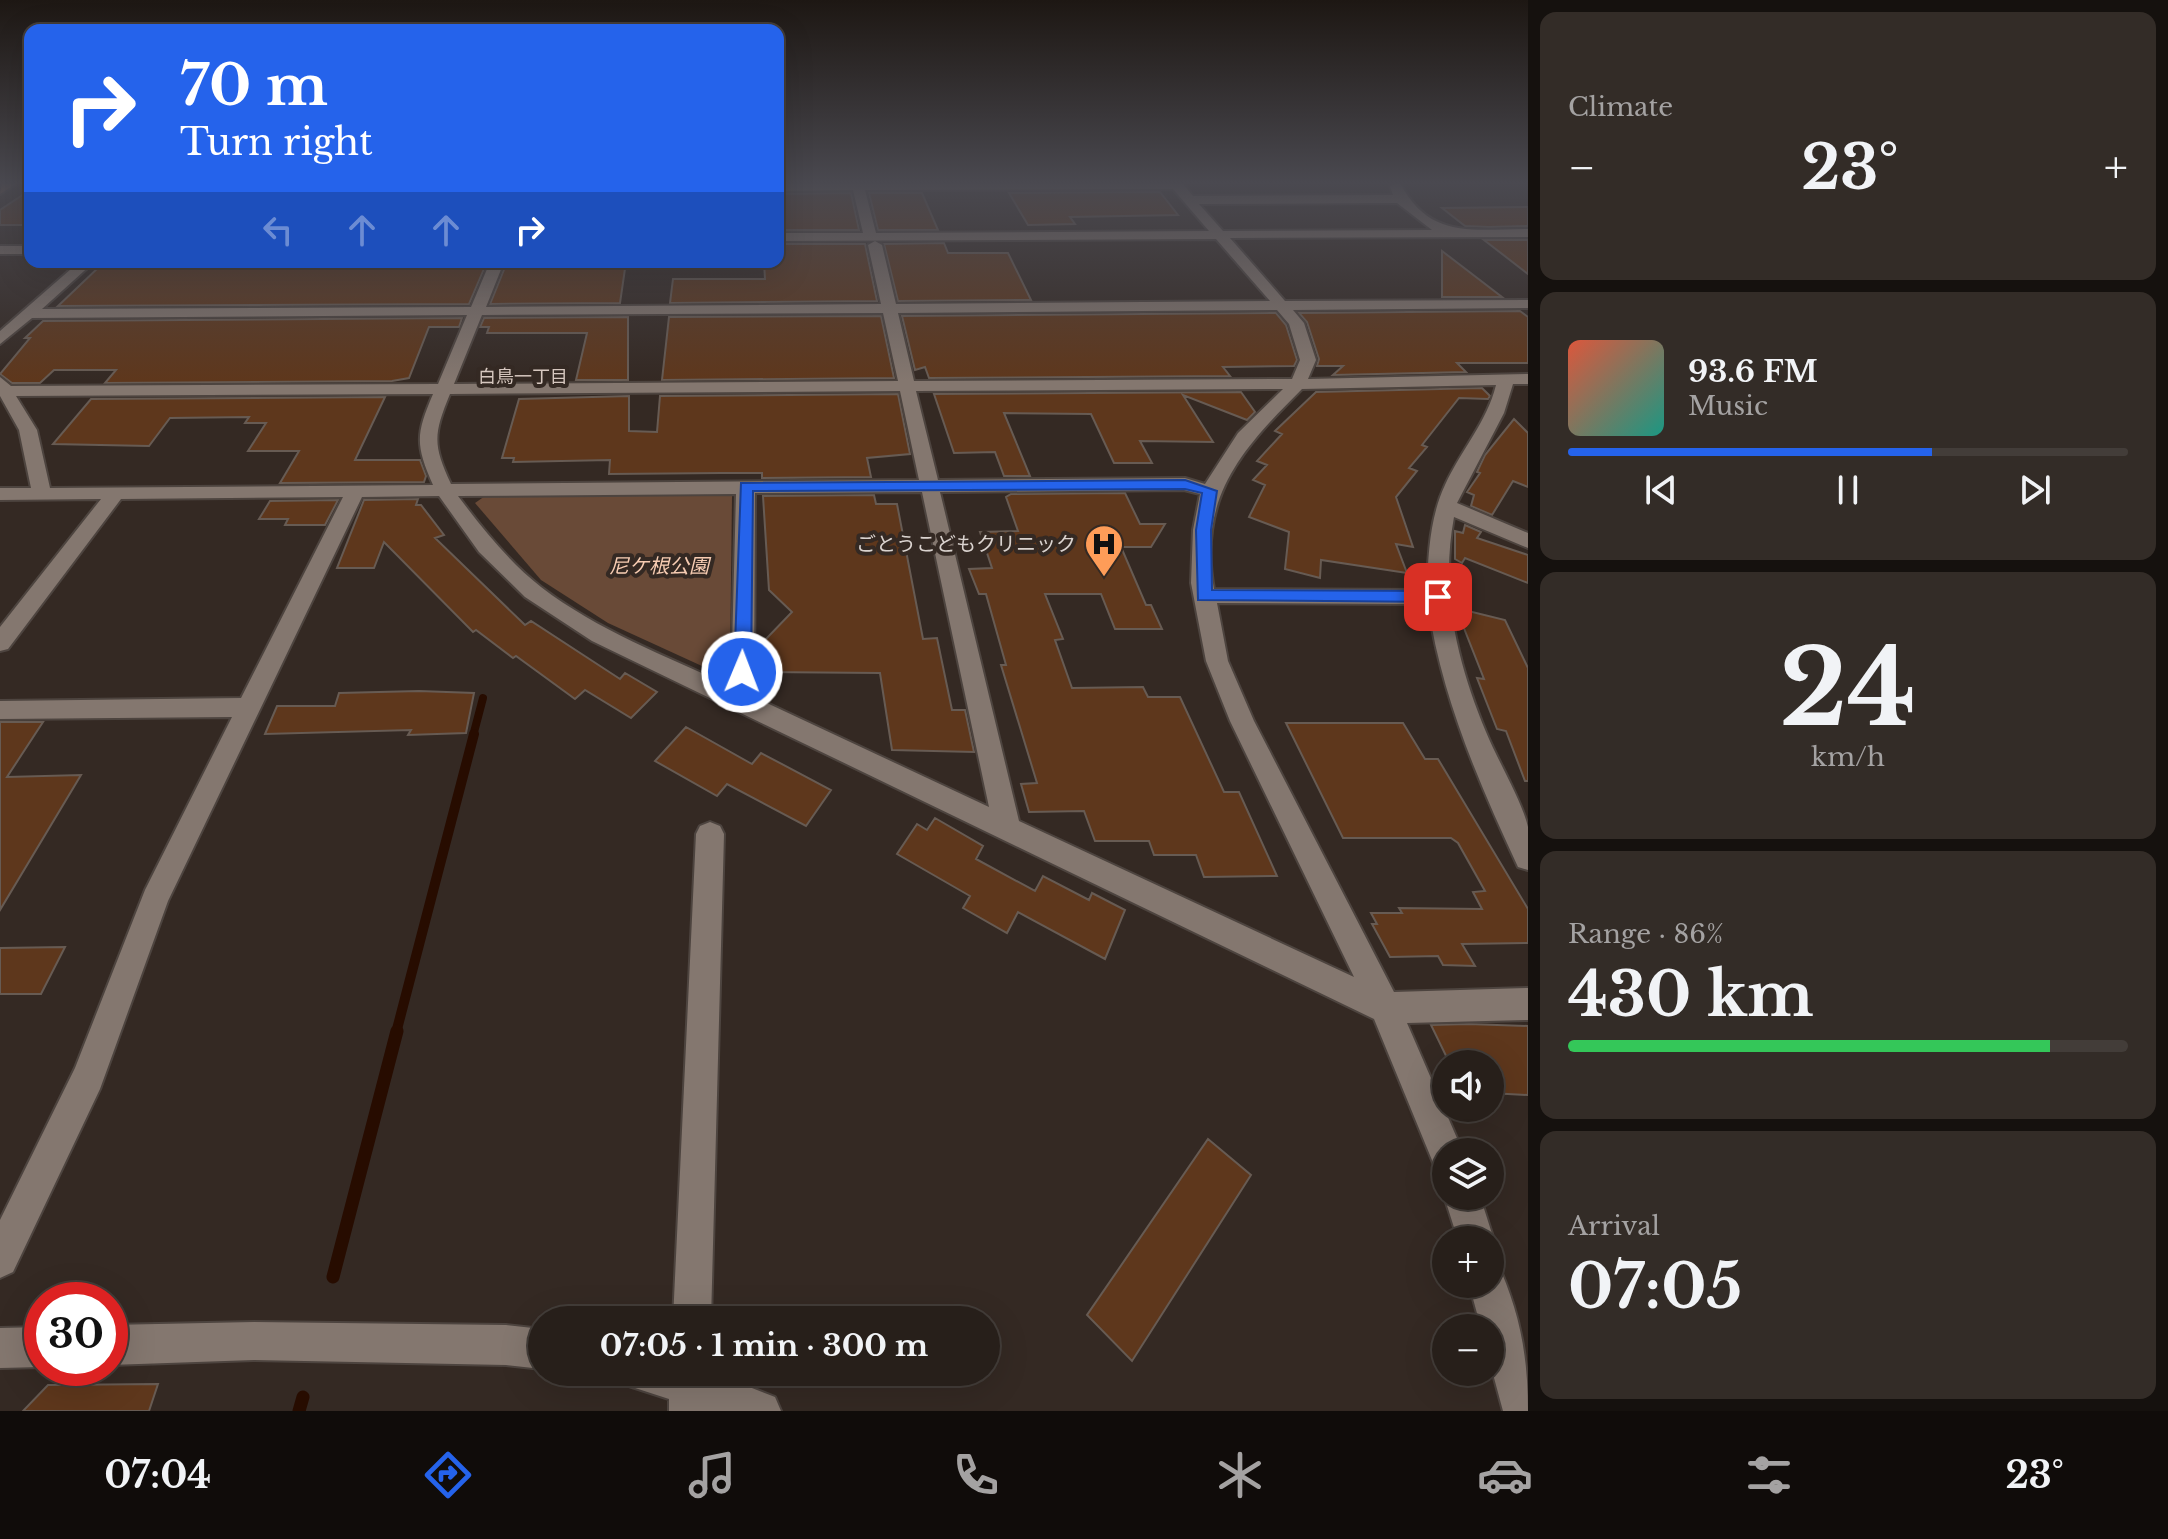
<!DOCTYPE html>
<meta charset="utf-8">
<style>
:root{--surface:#271f1a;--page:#332c27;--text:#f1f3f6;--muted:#a4a2a2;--line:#433d39;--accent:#2563eb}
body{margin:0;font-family:"Libre Baskerville","Noto Sans JP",serif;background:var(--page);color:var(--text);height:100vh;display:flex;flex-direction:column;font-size:30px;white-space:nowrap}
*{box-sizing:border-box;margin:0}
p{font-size:26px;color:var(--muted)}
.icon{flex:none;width:44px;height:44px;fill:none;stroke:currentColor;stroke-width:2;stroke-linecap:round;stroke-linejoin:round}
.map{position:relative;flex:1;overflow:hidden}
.sheet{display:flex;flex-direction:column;gap:12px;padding:12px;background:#15110e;width:640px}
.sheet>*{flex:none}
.hud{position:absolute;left:24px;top:24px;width:760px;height:244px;border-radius:16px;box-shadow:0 8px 32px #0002,0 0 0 2px var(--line);background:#2563eb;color:#fff;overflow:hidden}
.tools{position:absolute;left:1432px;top:1050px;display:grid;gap:16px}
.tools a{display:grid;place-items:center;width:72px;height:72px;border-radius:50%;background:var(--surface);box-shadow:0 8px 32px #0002,0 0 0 2px var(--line);font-size:40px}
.speed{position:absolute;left:24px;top:1282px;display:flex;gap:16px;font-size:40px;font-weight:700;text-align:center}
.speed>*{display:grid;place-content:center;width:104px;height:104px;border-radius:50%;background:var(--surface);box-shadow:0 8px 32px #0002,0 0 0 2px var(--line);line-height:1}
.speed .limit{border:12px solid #d22;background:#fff;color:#111}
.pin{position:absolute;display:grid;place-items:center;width:68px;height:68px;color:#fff;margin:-34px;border-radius:16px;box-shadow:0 4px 12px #0006}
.me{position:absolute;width:88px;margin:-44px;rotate:1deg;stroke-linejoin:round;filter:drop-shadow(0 0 6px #0008)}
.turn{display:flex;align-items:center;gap:28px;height:168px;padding:0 24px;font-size:36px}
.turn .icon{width:104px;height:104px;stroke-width:2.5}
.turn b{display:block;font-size:56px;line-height:68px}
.lanes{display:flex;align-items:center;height:76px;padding:0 24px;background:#0003;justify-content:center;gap:40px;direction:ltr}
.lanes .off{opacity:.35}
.big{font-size:60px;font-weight:700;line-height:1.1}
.sheet .card{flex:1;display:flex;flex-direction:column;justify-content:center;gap:12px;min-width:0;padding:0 28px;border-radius:16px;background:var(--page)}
.sheet .dial{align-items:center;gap:0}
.dial b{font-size:104px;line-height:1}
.song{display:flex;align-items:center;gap:24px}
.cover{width:96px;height:96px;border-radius:12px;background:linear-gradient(135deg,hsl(10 70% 55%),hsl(170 70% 35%))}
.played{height:8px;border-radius:4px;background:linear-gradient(90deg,var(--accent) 65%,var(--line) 65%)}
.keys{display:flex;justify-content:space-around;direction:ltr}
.heat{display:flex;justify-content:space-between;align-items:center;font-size:44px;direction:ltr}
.charge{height:12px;border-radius:6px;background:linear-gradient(90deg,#34c759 86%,var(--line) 0)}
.trip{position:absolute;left:528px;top:1306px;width:472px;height:80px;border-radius:40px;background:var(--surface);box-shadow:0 8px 32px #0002,0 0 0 2px var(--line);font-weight:700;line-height:80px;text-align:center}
.dock{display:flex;height:128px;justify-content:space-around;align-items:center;background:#100c0a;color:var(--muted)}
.dock .icon{width:56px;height:56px}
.dock .selected{color:var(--accent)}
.dock b{font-size:36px;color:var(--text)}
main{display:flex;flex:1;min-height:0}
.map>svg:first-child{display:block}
</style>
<main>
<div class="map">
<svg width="1528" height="1411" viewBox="0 0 1528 1411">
<rect width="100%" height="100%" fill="#342923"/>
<path fill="#694a37" d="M 727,494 L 732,496 L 730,664 L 715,672 L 608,623 L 541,580 L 475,503 L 485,496 Z"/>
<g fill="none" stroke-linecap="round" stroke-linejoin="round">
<path stroke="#270c00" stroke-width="8" d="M 473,736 L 483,698"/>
<path stroke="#270c00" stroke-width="10" d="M 396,1033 L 474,734"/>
<path stroke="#270c00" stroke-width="13" d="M 333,1277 L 397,1031
M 299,1411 L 303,1397"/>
</g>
<path fill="#5e371c" stroke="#675b53" stroke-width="2" d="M 30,190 L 30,225 L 0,225 L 0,210 Z
M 1160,192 L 1178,215 L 1070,217 L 1075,224 L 1028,225 L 1009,193 Z
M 851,193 L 859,230 L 778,230 L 778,194 Z
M 869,193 L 922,193 L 938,230 L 878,230 Z
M 1528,207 L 1528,226 L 1489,227 L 1465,226 L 1442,208 Z
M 1484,240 L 1528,240 L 1528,274 Z
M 944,243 L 948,253 L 1008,253 L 1031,300 L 898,301 L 884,244 Z
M 778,244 L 865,244 L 877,301 L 670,303 L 673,279 L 765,279 L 764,262 L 778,262 Z
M 1442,251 L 1502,297 L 1442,297 Z
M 119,262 L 330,262 L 328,265 L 487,262 L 469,304 L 58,306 L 100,266 L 114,266 Z
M 507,262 L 626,262 L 620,303 L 490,304 Z
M 1520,311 L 1528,317 L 1528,363 L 1457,363 L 1466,372 L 1333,375 L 1343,366 L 1317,366 L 1319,359 L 1307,322 L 1299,313 Z
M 1276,313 L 1286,325 L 1297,360 L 1294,366 L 1223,367 L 1230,376 L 929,378 L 925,367 L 915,370 L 902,316 Z
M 881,316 L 894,378 L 662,380 L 669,317 Z
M 628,317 L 628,380 L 576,380 L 587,333 L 487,333 L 489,327 L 480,327 L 484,318 Z
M 462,318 L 459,327 L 429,327 L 409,378 L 392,381 L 105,383 L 116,370 L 54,370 L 40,383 L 12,383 L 0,374 L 30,338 L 25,338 L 43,321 Z
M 1482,388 L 1490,396 L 1488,399 L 1459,398 L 1422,445 L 1427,447 L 1409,468 L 1417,471 L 1396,497 L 1413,547 L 1396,544 L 1407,573 L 1321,560 L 1320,578 L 1285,569 L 1289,532 L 1249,517 L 1265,485 L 1253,480 L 1267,465 L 1257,461 L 1282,434 L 1275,431 L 1316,392 Z
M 1241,392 L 1255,412 L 1247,420 L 1183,395 L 1213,442 L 1140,441 L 1152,463 L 1114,463 L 1091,414 L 1004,413 L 1030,476 L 1004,476 L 995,452 L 954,453 L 934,394 Z
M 898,394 L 910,454 L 867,458 L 871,477 L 762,478 L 762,473 L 722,473 L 609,474 L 610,460 L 513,462 L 514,458 L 502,458 L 519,399 L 629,396 L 629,431 L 657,432 L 660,396 Z
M 385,397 L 355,460 L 420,460 L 426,476 L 424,482 L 280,483 L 299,451 L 248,451 L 266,423 L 245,423 L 249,417 L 170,418 L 149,446 L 53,444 L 91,399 Z
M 1514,419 L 1528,433 L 1528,487 L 1513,481 L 1492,515 L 1471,506 L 1474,495 L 1467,492 L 1480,473 L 1477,472 L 1485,455 Z
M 1125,493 L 1140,524 L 1165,524 L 1151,547 L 1121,547 L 1146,605 L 1151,605 L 1162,629 L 1115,629 L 1101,594 L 1045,594 L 1063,639 L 1055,640 L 1072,688 L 1143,687 L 1148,697 L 1180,697 L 1224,792 L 1239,792 L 1277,876 L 1204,877 L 1196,855 L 1154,855 L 1149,841 L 1095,841 L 1084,811 L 1029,812 L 1021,784 L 1037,783 L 1001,665 L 1006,665 L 986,594 L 979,594 L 969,569 L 992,568 L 980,532 L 1018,531 L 1006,497 L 1011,494 Z
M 874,495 L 876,504 L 897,504 L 923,639 L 937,638 L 952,710 L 965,710 L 974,752 L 892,750 L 880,673 L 761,672 L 760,639 L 766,639 L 792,612 L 769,590 L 763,496 Z
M 418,499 L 416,505 L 421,505 L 444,535 L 435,538 L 525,625 L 531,621 L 620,679 L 625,673 L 657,692 L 631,718 L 585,690 L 575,699 L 516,656 L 513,658 L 476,630 L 473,632 L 384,542 L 374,568 L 337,568 L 364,500 Z
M 338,500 L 325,525 L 285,525 L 288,519 L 259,519 L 270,501 Z
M 1465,525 L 1481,532 L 1477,538 L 1528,555 L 1528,583 L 1465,558 L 1462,563 L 1455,559 L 1455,531 L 1463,533 Z
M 1456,608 L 1505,620 L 1528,668 L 1528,781 L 1525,781 L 1506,731 L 1497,729 L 1477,678 L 1484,679 Z
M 419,691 L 474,693 L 466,733 L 408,735 L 411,730 L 265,734 L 277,706 L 335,706 L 339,693 Z
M 0,722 L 43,722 L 7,777 L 81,775 L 0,910 Z
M 1286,723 L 1403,723 L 1425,759 L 1438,759 L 1528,909 L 1528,943 L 1462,944 L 1475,966 L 1443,965 L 1438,956 L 1390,957 L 1372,924 L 1377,924 L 1371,913 L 1402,913 L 1399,908 L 1482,909 L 1473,892 L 1485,891 L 1458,843 L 1451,838 L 1343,838 Z
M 686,727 L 752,764 L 761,753 L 831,790 L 806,826 L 727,784 L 717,796 L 655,761 Z
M 935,818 L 983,846 L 976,859 L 1035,891 L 1043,876 L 1089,900 L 1092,893 L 1125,910 L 1105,959 L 1018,912 L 1007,933 L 963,908 L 970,896 L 897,854 L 917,824 L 927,830 Z
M 65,947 L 41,994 L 0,994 L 0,948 Z
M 1468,1024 L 1528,1026 L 1528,1095 L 1490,1093 L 1490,1064 L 1450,1064 L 1431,1025 Z
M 1208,1139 L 1251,1175 L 1132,1361 L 1087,1315 Z
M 158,1384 L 149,1411 L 23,1411 L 48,1385 Z"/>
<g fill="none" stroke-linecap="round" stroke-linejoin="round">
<defs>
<path id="minor" d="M 778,183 L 1182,183 L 1193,196 L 1393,195 L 1390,186 L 1400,183 C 1430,240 1473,229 1528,229 L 1528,237 L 1230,238 L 1285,301 L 1528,300 L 1528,308 L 1293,310 L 1304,323 L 1316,360 L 1308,379 L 1528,374 L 1528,384 L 1513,384 L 1504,413 L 1457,503 L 1528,533 L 1528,548 L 1454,517 C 1440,592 1457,662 1486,732 C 1497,759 1522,801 1528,827 C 1528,840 1528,857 1528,870 L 1518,867 C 1479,783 1441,696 1428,604 L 1217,603 L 1228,661 L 1254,721 L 1394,992 L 1528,988 L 1528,1020 L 1407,1023 L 1463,1152 L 1446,1152 L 1446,1170 L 1434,1165 L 1374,1019 L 592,641 L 525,597 L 479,552 L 439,496 L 362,497 L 168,901 L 100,1089 L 13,1272 L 0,1278 L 0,1220 L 75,1068 L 145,890 L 232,717 L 0,719 L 0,701 L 241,698 L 343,497 L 121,499 L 8,649 L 0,651 L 0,627 L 101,499 L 0,500 L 0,488 L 31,488 L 19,430 L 0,396 L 0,377 L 11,386 L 438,384 L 467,315 L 32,318 L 0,344 L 0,331 L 79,262 L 94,262 L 42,309 L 471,307 L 490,262 L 504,262 L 486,307 L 881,304 L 868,245 L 875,241 L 882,245 L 896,304 L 1270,301 L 1216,239 L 778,241 L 778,233 L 863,233 L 853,190 L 778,191 ZM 1173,189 L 1209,231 L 876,233 L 865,190 ZM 1397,203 L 1432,230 L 1223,231 L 1199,204 ZM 1277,310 L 1289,324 L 1300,360 L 1292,379 L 914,381 L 898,313 ZM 883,313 L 898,381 L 454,384 L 482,315 ZM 1496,385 C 1487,422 1461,450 1445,485 C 1430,517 1428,554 1427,590 L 1214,589 C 1197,497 1243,448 1302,389 ZM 1283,389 L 1238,433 L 1205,484 L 1185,478 L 938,480 L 916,391 ZM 900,391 L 919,480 L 451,484 C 433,445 433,435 450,394 ZM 433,394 C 416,434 415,444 433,485 L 50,488 L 37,430 L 16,396 ZM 1184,490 L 1200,494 L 1193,530 L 1191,583 L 1206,661 L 1230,721 L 1354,977 L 1019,821 L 940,492 ZM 922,492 L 989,807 L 754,697 L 755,493 ZM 736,494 L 731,686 C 667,657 597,630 541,587 C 508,561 483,529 458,496 Z
M 0,246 L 30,246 L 30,254 L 0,254 Z
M 710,822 L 720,826 L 724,834 L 711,1320 L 673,1320 L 696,834 L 700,826 Z
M 1446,1192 L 1446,1196 L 1480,1196 L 1494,1240 L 1490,1250 L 1490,1240 L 1458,1240 L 1444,1196 Z
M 1490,1266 L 1501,1271 C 1521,1318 1528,1360 1528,1411 L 1503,1411 L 1490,1363 L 1490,1328 L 1481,1328 L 1469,1284 L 1490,1284 Z
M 254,1322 L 506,1325 L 542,1329 L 542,1369 L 506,1365 L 254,1360 L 110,1365 L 110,1325 Z
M 42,1327 L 42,1367 L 0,1368 L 0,1328 Z
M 623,1372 L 711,1372 L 775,1397 L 781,1411 L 669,1411 L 669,1399 L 629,1386 Z"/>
<path id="major" d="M 2,183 L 17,183 L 0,194 Z"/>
</defs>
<use href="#minor" stroke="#4d443f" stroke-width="4"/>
<use href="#major" stroke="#4d443f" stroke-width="4"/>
<use href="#minor" fill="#84776f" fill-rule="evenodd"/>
<use href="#major" fill="#ae7852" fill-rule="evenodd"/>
</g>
<linearGradient id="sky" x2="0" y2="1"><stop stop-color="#1d1713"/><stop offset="0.48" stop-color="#4a4950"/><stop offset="1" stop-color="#4a4950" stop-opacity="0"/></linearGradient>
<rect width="1528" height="381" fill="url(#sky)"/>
<path fill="#2563eb" stroke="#184099" stroke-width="2" d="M 1185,480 L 1217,491 L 1211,530 L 1212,590 L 1438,591 L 1446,597 L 1438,602 L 1198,600 L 1196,530 L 1202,493 L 1185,489 L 753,491 L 751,672 L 742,678 L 734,672 L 741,483 Z"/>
<defs>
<symbol id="hospital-pin" viewBox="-11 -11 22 30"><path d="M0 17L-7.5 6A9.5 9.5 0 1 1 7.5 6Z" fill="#fe9c58" stroke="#342923"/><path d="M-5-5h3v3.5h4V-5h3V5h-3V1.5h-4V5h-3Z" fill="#111"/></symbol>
</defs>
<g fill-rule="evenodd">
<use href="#hospital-pin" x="1082" y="522" width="44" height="60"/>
</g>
<g text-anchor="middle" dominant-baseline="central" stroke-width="8" stroke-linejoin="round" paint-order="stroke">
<g font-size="18" fill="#d6c7bf" stroke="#342923">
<text x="523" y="377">白鳥一丁目</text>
</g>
<g font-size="20" fill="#dad3cf" stroke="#342923" text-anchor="end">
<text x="1076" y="544">ごとうこどもクリニック</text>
</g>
<g font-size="20" font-style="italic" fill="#f7ccb2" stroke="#342923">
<text x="659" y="566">尼ケ根公園</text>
</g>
</g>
</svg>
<div class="tools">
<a><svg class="icon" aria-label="sound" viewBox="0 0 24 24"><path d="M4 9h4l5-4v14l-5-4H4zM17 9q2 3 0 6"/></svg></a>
<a><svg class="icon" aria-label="layers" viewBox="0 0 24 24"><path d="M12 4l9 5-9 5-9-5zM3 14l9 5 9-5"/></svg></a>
<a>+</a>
<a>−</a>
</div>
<div class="speed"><div class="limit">30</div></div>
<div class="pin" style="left:1438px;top:597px;background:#d93025"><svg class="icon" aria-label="arrive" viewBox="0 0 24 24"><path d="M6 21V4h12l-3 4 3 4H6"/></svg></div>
<svg class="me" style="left:742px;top:672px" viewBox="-20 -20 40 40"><circle r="17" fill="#2563eb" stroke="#fff" stroke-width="3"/><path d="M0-11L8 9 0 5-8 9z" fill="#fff"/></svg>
<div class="trip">07:05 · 1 min · 300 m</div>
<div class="hud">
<div class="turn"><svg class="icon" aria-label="right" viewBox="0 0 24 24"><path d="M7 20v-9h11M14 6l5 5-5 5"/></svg><div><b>70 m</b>Turn right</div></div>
<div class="lanes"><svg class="icon off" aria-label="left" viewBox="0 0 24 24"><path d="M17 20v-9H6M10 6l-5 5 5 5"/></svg><svg class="icon off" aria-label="ahead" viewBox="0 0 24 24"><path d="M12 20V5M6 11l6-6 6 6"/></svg><svg class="icon off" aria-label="ahead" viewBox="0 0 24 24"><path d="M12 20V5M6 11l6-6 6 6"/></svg><svg class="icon" aria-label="right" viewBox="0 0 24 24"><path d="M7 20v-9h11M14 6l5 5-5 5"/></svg></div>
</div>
</div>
<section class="sheet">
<div class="card"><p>Climate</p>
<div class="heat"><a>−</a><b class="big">23°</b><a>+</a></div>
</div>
<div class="card">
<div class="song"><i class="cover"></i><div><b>93.6 FM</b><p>Music</p></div></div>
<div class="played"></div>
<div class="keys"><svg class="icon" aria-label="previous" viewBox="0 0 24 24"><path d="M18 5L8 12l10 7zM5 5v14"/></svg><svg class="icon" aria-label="pause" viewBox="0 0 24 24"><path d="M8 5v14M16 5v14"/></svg><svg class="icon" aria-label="next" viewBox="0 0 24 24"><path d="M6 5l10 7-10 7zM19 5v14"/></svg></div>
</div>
<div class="card dial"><b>24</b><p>km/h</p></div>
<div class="card"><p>Range · 86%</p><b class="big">430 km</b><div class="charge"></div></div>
<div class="card"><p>Arrival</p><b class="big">07:05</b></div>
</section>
</main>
<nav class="dock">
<b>07:04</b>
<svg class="icon selected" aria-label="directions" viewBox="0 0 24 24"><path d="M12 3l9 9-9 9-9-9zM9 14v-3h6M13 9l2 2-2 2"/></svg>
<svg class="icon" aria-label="music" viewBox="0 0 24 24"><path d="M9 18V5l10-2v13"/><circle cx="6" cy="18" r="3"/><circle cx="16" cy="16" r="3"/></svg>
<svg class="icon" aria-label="phone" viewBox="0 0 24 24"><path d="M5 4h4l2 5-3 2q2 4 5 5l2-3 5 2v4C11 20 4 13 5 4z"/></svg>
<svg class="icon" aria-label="climate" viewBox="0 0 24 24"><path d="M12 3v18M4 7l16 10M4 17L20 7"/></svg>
<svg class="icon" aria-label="car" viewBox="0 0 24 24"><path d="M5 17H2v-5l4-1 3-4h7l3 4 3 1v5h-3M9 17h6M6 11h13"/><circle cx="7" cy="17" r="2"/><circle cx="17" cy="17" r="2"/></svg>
<svg class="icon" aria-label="filters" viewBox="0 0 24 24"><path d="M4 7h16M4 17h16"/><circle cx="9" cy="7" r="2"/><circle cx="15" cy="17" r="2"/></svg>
<b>23°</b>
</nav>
